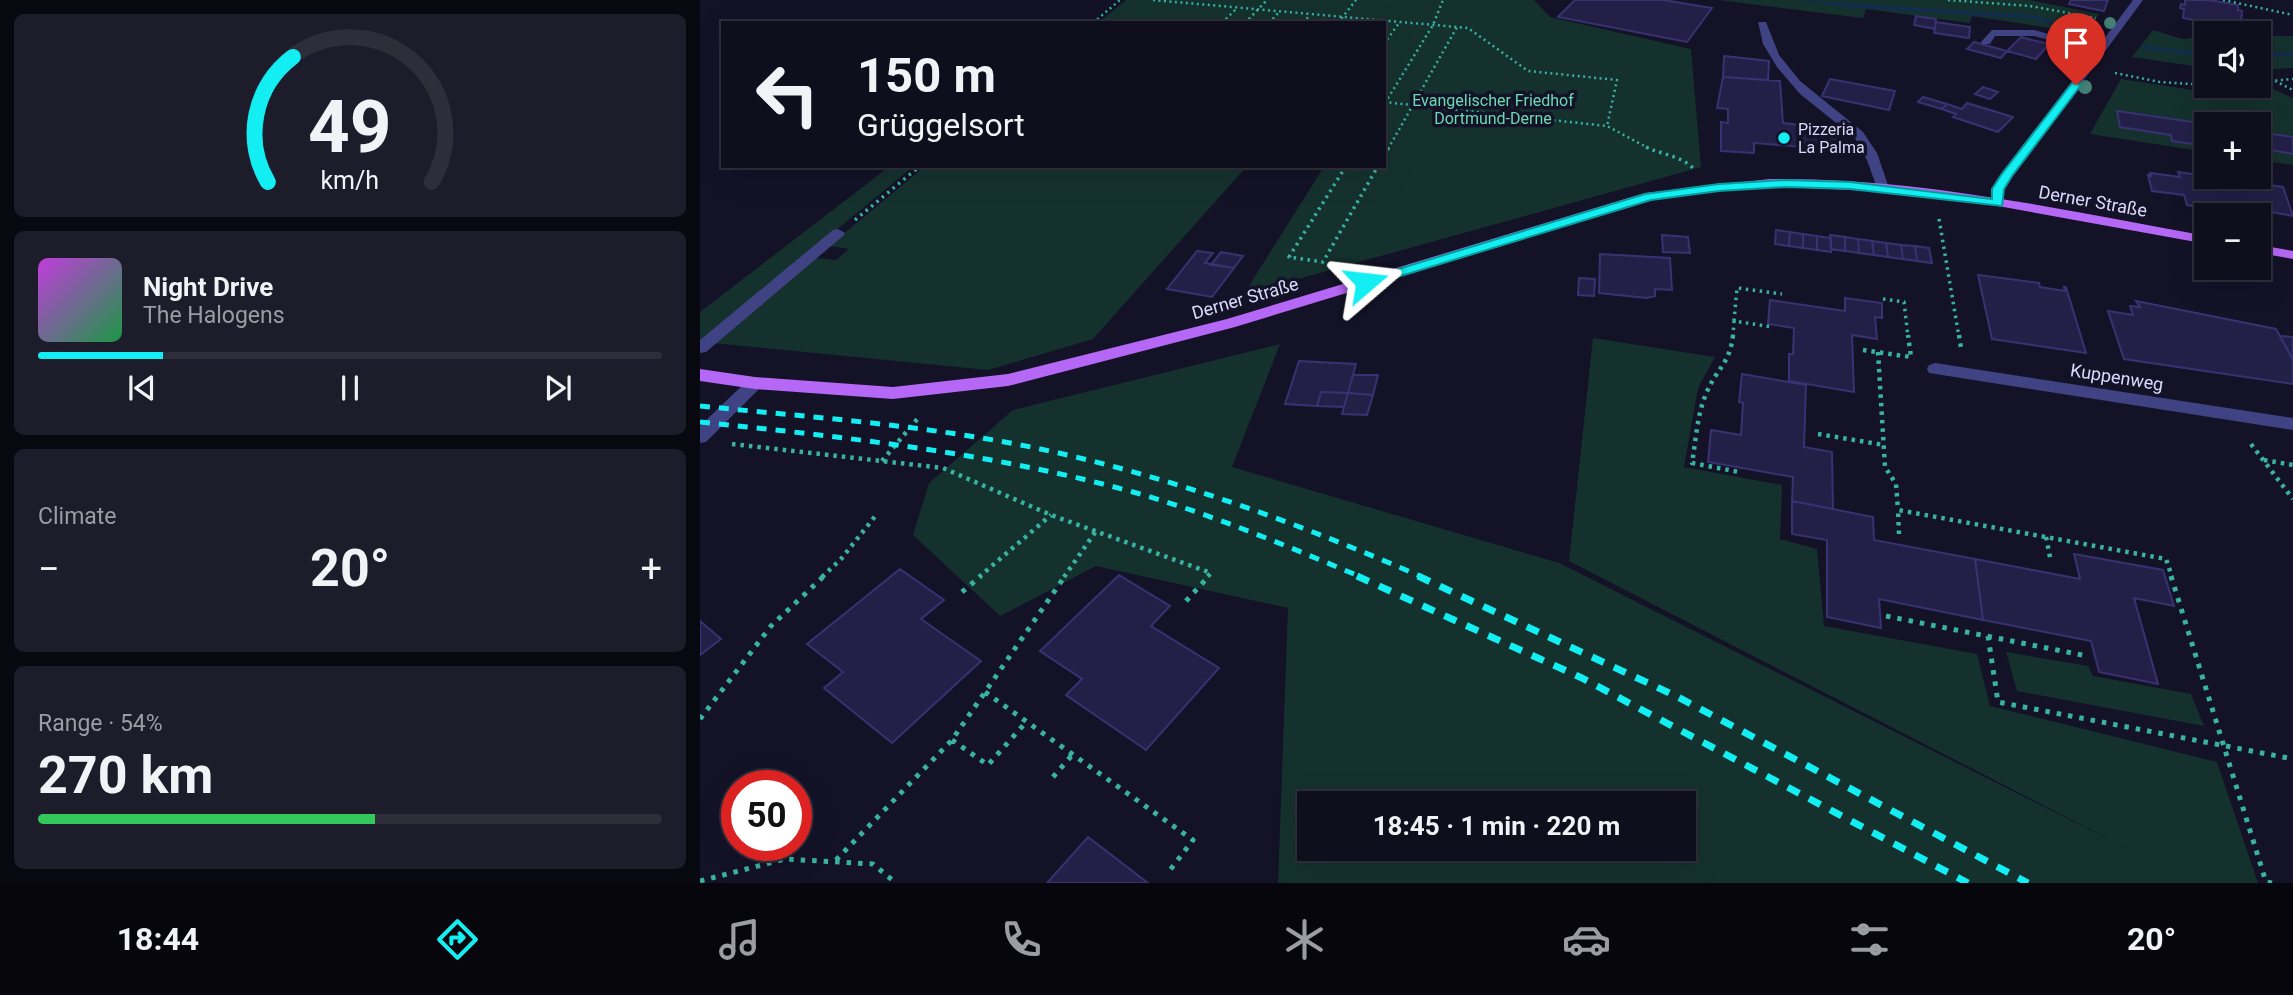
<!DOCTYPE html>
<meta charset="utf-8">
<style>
:root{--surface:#0e0e1d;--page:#1c1c2a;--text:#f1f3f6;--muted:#9b9ca4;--line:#2e2e3b;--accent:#12eef1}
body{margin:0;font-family:Roboto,sans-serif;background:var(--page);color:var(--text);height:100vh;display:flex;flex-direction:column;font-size:26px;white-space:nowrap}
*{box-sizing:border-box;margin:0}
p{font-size:23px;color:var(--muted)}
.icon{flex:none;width:38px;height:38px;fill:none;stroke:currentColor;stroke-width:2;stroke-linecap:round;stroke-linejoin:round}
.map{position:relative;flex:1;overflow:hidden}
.sheet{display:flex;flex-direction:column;gap:14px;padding:14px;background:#080810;width:700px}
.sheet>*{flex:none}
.top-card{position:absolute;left:21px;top:21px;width:665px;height:147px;border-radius:0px;box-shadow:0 7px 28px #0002,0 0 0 2px var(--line);background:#0e0e1d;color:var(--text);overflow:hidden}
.controls{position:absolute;left:1494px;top:21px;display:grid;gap:14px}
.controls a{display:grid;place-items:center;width:77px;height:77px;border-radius:0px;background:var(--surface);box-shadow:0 7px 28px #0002,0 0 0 2px var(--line);font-size:35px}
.speed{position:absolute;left:21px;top:770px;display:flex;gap:14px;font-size:35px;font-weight:700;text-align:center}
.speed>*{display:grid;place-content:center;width:91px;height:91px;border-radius:50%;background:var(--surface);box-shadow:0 7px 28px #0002,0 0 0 2px var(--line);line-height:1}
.speed .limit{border:10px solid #d22;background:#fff;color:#111}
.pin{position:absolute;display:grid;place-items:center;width:60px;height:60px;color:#fff;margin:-72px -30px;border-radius:50% 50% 50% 0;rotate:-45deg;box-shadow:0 0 7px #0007}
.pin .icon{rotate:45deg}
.me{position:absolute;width:77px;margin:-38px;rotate:73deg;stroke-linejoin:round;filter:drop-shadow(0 0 5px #0008)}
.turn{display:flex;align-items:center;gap:24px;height:147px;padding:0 21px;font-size:32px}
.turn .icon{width:91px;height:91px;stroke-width:2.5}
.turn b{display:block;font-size:49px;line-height:60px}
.big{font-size:52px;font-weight:700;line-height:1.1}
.sheet .card{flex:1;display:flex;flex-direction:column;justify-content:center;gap:10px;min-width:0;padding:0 24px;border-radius:10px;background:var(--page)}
.sheet .dial{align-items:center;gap:0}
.dial svg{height:182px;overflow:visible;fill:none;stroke:var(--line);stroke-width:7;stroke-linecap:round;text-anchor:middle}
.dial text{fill:var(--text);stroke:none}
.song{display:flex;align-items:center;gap:21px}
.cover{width:84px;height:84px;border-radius:10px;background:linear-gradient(135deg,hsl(290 70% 55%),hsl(140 70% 35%))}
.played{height:7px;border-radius:4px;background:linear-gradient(90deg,var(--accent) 20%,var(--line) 20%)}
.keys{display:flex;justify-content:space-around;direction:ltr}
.heat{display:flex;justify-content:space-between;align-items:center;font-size:38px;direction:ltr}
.charge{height:10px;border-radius:5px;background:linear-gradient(90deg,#34c759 54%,var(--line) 0)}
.trip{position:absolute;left:597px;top:791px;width:399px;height:70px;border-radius:0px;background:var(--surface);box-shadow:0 7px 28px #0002,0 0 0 2px var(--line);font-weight:700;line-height:70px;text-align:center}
.tabs{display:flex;height:112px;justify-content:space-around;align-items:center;background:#06060c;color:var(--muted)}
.tabs .icon{width:49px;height:49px}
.tabs .selected{color:var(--accent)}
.tabs b{font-size:32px;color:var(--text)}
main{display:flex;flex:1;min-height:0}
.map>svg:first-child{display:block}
</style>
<main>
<section class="sheet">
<div class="card dial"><svg viewBox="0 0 100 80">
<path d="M14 69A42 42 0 1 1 86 69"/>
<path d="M14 69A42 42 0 0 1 25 14" stroke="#12eef1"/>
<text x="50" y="56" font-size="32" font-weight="700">49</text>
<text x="50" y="72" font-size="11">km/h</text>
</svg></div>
<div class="card">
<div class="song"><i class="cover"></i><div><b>Night Drive</b><p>The Halogens</p></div></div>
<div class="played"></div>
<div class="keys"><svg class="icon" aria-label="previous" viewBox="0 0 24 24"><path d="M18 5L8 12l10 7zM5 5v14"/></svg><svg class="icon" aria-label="pause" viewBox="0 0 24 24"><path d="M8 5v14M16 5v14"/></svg><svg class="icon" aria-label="next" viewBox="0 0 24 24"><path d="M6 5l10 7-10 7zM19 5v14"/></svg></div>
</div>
<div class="card"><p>Climate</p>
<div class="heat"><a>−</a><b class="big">20°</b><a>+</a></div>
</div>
<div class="card"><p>Range · 54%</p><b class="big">270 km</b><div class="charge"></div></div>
</section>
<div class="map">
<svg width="1593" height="883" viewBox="0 0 1593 883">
<rect width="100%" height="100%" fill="#131227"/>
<path fill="#15312e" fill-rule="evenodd" d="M 426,0 L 834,0 L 850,17 L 991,49 L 1001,167 L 544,294 L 623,168 L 615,166 L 684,166 L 684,23 L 398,23 Z
M 1019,0 L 1329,0 L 1399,14 L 1382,37 L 1344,27 L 1272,16 L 1270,23 L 1166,9 L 1163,18 Z
M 1453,30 L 1482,39 L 1507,37 L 1507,68 L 1432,57 Z
M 1559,36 L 1593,36 L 1593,68 L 1559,70 Z
M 1421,79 L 1493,90 L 1568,87 L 1593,98 L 1593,165 L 1559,160 L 1559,124 L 1507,124 L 1507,152 L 1390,134 Z
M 190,166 L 214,166 L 0,342 L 0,312 Z
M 225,166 L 547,166 L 393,339 L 288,370 L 13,343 L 116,258 L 136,260 L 149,249 L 129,246 Z
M 893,338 L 1015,357 L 998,388 L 984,467 L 1082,485 L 1080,539 L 1117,549 L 1124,626 L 1277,654 L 1290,706 L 1517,762 L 1558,883 L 578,883 L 588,608 L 396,566 L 300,616 L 213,535 L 229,483 L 313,410 L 580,344 L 532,467 L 859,563 L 1432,851 L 869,561 ZM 609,803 L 984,803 L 984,849 L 609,849 Z
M 1306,652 L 1388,666 L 1393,676 L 1491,694 L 1504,726 L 1317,691 Z"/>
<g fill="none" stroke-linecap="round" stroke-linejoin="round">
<path fill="#122c4b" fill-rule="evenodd" d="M 1097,0 L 1332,15 L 1388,31 L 1384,33 L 1332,19 L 1144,7 Z
M 1442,45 L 1507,53 L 1507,57 L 1445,49 L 1441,47 Z
M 1593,52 L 1593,56 L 1559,57 L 1559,53 Z"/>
</g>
<path fill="#231f47" stroke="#393272" stroke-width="2" d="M 875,0 L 963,0 L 1012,8 L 987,42 L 858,17 Z
M 1371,0 L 1408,0 L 1404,11 L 1369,4 Z
M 1485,0 L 1509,0 L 1538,5 L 1538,10 L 1542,11 L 1541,23 L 1537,23 L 1537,28 L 1483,18 L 1484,9 L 1480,8 L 1481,4 L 1485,5 Z
M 1216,16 L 1236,19 L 1235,29 L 1214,25 Z
M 1236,22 L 1270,27 L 1269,38 L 1234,33 Z
M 1321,37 L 1332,40 L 1349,44 L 1336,59 L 1307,51 Z
M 1274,42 L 1307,51 L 1301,58 L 1267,49 Z
M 1024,56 L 1069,61 L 1068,80 L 1023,77 Z
M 1023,77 L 1080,81 L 1083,123 L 1102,125 L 1104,147 L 1054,143 L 1054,153 L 1021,151 L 1021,122 L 1028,123 L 1028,109 L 1017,108 Z
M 1130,79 L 1195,91 L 1189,110 L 1122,96 Z
M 1283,87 L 1298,92 L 1290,99 L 1275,94 Z
M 1223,97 L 1247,104 L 1242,109 L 1218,102 Z
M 1267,103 L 1313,117 L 1298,132 L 1253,117 L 1256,114 L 1242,109 L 1247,104 L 1262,109 Z
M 1417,111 L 1507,124 L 1507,146 L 1472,141 L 1471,135 L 1420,127 Z
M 1102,125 L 1140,128 L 1143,152 L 1104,149 Z
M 1559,132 L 1593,137 L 1593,154 L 1565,149 L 1568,155 L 1559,154 Z
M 1478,172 L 1583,187 L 1593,216 L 1565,211 L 1569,221 L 1559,219 L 1559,215 L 1528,214 L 1487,205 L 1484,195 L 1452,191 L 1448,175 L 1451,176 L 1450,173 L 1480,177 Z
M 1076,230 L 1090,232 L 1089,246 L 1075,244 Z
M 1090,232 L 1103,234 L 1103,248 L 1089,246 Z
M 1103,234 L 1117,236 L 1117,250 L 1103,248 Z
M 962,235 L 988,237 L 990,253 L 963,252 Z
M 1130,235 L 1145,237 L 1145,251 L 1131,249 Z
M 1117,236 L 1131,238 L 1131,252 L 1117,250 Z
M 1145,237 L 1158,239 L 1159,253 L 1145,251 Z
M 1158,239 L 1172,241 L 1174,255 L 1159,253 Z
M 1172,241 L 1186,243 L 1188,257 L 1174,255 Z
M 1186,243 L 1201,245 L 1203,259 L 1188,257 Z
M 1201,245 L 1215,246 L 1217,261 L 1203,259 Z
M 1215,246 L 1229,248 L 1232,263 L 1217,261 Z
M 497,251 L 513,253 L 505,263 L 534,268 L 512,297 L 467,289 Z
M 521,252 L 543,256 L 534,268 L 511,265 Z
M 900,254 L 970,258 L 972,290 L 955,289 L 955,296 L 947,298 L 899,293 Z
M 1278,275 L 1339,283 L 1340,287 L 1365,291 L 1364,287 L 1366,287 L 1386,353 L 1292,339 Z
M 879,278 L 895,279 L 894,296 L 878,295 Z
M 1145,298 L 1182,303 L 1182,318 L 1175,317 L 1177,339 L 1152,335 L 1154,392 L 1089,381 L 1089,354 L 1093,354 L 1094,328 L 1068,324 L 1070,300 L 1145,311 Z
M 1436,301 L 1576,329 L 1593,360 L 1593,384 L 1424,359 L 1408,311 L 1433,315 L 1430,306 L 1440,307 Z
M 1580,336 L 1593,337 L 1593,360 Z
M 599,361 L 656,364 L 648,393 L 621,392 L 617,406 L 585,404 Z
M 1042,374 L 1106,385 L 1104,447 L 1132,452 L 1133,509 L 1092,501 L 1093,477 L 1008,462 L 1011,430 L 1041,435 L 1043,403 L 1039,402 Z
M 653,375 L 678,375 L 673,395 L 648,393 Z
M 621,392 L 648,393 L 644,407 L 617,406 Z
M 648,393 L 673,395 L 667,415 L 642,414 Z
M 1092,501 L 1173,517 L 1174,540 L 1275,559 L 1283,620 L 1179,599 L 1181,628 L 1127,617 L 1127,540 L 1092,534 Z
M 1374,554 L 1463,570 L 1474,606 L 1434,598 L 1458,684 L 1399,672 L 1391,641 L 1283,620 L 1275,559 L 1380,579 Z
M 200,569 L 244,600 L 221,619 L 281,661 L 192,743 L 124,688 L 143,672 L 107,644 Z
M 419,575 L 470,606 L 451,626 L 519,668 L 446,750 L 366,695 L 382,679 L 340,651 Z
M 0,621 L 21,639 L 0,655 Z
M 388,837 L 448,883 L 347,883 Z"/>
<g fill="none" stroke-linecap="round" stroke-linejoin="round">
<path stroke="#38b3a1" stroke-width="2.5" stroke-dasharray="2 3.5" stroke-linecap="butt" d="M 453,0 L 768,28 L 828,71 L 917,80 L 907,126
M 1248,0 L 1330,6 L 1396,18
M 1523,0 L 1593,15
M 393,23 L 420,0
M 522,23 L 537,8
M 545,23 L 567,0
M 569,23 L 580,11
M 603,23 L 610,15
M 638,23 L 656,0
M 684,44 L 699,23
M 1415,73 L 1460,82 L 1507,85
M 1575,81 L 1593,90
M 1559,82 L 1593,79
M 684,102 L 907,126 L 950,149
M 685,103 L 733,25 L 743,0
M 688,149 L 757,27"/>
<path stroke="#38b3a1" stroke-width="3.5" stroke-dasharray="2.5 4.5" stroke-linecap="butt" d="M 946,147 C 963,155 979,155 993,168
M 684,156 L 689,147
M 646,166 L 589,257 L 623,262 L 678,166
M 1239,219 L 1259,337
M 155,220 L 220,166
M 1183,299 L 1204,302 L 1208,337
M 1034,321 L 1037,288 L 1082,294
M 1033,337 L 1034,321 L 1072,327"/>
<path stroke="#38b3a1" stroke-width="4.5" stroke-dasharray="3.5 5" stroke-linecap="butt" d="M 1033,335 C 1030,364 1016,369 1006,394 C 997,415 996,440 992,463 L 1039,472
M 1259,335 L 1261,348
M 1163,350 L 1211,357 L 1208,335
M 1178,352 L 1185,467 L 1196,484 L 1198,510
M 1118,434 L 1184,445
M 32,444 L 243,468 L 351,515 L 511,573 L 507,577
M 1551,444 L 1593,499
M 1564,460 L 1593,465
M 182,461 L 219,417
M 1199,534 L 1198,510 L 1466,559 L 1472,577
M 1346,537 L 1351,562
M 122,577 L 141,559 L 177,514
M 279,577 L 351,515
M 364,577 L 396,531"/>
<path stroke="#38b3a1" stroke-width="5" stroke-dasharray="4.5 7" stroke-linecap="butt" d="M 1471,576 L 1566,882 L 1572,883
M 262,592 L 281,576
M 486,601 L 509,576
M 1186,616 L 1387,656
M 1288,636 L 1298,702 L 1593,759
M 285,692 L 493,840 L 467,874
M 0,719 L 71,626 L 124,576
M 252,740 L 288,765 L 327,721
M 353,777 L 373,754
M 136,860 L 252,740 L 365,576
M 0,881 L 85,859 L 173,864 L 196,883"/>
<path fill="#404383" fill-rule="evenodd" d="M 1433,0 L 1443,0 L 1313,176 L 1304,189 L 1303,206 L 1293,206 L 1292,189 L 1301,175 L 1394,52 L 1334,36 L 1295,36 L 1290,44 L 1282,44 L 1281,42 L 1292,30 L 1334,30 L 1398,47 Z
M 1058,22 L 1066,22 L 1079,55 L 1100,81 L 1163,132 L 1177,153 L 1189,188 L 1188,191 L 1183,192 L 1177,188 L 1167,160 L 1155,138 L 1100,94 L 1077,67 L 1063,44 Z
M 138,229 L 145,233 L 143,236 L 6,352 L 0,353 L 0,340 L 133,230 Z
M 1235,363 L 1593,418 L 1593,430 L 1229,373 L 1227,369 L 1229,365 Z
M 55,377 L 61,379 L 63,383 L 61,387 L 6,442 L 0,443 L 0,426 L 49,379 Z"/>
<path fill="#b568f6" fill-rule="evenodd" d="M 1070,179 C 1217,177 1362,210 1507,236 L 1507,244 L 1298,206 L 1193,192 L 1087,187 L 1035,189 L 952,200 L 535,327 L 308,386 L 193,399 L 55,389 L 0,381 L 0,369 L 55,377 L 193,387 L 308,374 L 527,319 L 945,193 Z
M 1559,245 L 1593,251 L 1593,259 L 1559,253 Z"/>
<path stroke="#12eef1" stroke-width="5" stroke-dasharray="10 9" stroke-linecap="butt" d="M 0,406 C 110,417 222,425 331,447 C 466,475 596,522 722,577
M 0,422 C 145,437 292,453 433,492 C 511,514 587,546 661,577"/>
<path stroke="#12eef1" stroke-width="7" stroke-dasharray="13 11" stroke-linecap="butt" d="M 657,576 L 882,678 L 1268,883
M 718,576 L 976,696 L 1328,883"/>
</g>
<g fill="#437f75">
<circle cx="1410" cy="23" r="6"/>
<circle cx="1385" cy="87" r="7"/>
</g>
<path fill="#12eef1" stroke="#0c9b9d" stroke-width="2" d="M 1372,83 L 1381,85 L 1312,176 L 1304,189 L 1302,206 L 1150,189 L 1086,187 L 1019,191 L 951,200 L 671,285 L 662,285 L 660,282 L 662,280 L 945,194 L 1019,184 L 1086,180 L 1150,182 L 1292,199 L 1292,189 L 1301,175 Z"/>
<circle fill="#12eef1" stroke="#131227" stroke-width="2.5" cx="1084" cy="138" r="7"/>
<g text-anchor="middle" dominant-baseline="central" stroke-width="7" stroke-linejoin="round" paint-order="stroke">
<g font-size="16" fill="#6ad9b4" stroke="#131227">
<text x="793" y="100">Evangelischer Friedhof<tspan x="793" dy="18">Dortmund-Derne</tspan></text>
</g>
<g font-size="16" fill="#dbdafd" stroke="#131227" text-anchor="start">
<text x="1098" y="129">Pizzeria<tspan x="1098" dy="18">La Palma</tspan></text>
</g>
<g font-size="18" fill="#dbdafd" stroke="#131227">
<text transform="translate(1393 201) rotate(10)">Derner Straße</text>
<text transform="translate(545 298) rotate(-16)">Derner Straße</text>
<text transform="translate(1417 377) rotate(9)">Kuppenweg</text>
</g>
</g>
</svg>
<div class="controls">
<a><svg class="icon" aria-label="sound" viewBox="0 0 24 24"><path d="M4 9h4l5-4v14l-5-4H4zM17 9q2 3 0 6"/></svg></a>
<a>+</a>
<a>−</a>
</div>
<div class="speed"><div class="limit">50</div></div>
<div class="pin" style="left:1376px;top:85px;background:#d93025"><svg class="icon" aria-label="arrive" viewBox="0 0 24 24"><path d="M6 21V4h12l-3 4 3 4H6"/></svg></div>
<svg class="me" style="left:666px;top:282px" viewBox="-20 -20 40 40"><path d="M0-17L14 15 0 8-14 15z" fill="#12eef1" stroke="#fff" stroke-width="4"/></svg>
<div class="trip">18:45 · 1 min · 220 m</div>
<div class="top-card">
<div class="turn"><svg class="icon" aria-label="left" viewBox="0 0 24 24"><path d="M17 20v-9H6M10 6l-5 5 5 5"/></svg><div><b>150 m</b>Grüggelsort</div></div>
</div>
</div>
</main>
<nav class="tabs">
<b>18:44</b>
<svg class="icon selected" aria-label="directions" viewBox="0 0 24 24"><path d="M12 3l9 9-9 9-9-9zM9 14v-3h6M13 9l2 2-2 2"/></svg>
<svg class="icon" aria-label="music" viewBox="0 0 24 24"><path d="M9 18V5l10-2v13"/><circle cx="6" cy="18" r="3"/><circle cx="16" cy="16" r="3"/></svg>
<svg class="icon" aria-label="phone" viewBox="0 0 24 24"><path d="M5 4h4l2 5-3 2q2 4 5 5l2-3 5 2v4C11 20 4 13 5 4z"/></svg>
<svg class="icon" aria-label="climate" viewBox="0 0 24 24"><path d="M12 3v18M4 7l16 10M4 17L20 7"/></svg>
<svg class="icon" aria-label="car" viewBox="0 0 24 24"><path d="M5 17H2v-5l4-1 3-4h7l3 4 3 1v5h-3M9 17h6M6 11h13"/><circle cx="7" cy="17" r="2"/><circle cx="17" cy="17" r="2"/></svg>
<svg class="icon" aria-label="filters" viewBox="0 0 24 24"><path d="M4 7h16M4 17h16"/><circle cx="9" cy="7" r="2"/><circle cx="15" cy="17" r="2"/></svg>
<b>20°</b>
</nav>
